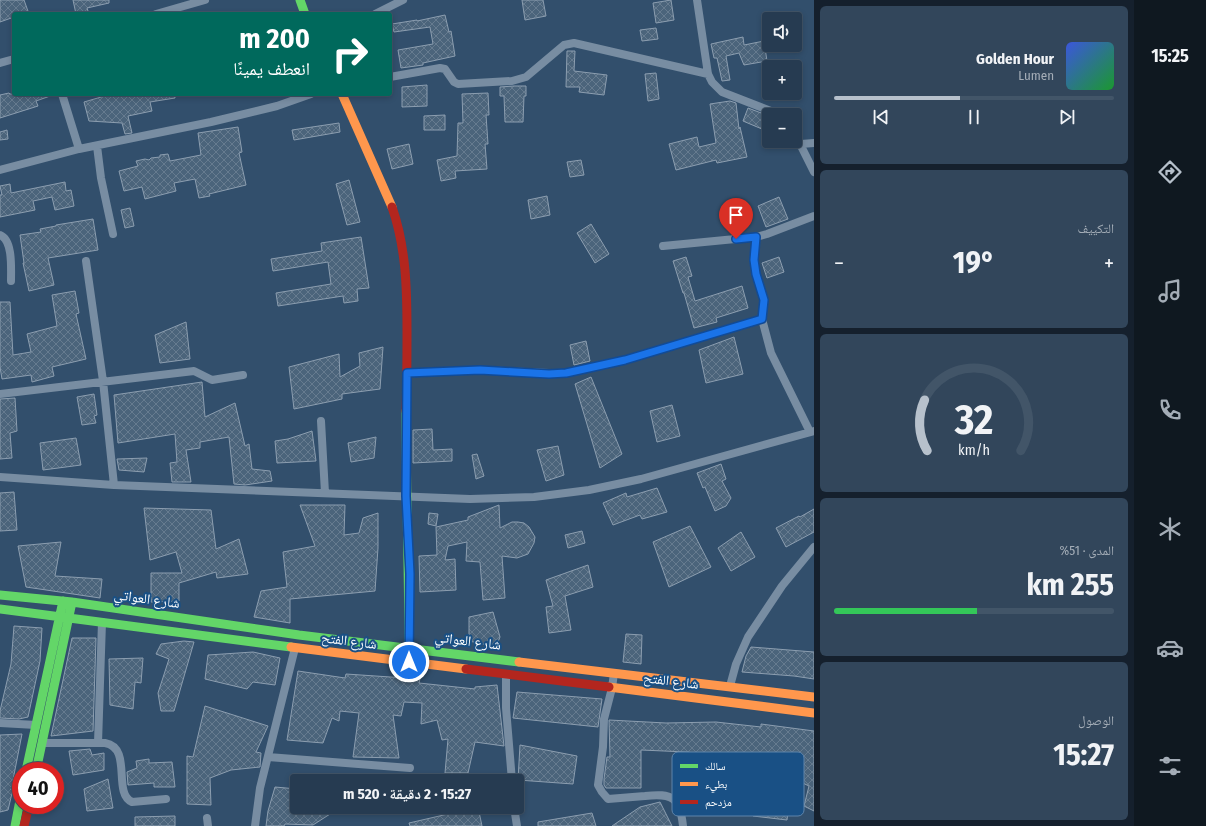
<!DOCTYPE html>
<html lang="ar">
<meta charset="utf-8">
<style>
:root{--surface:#263b51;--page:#32465b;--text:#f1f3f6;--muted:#a4adb7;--line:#425568;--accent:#b7c1cc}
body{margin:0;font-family:"Fira Sans Condensed","Noto Naskh Arabic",sans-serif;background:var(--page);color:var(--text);direction:rtl;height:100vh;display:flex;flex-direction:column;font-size:15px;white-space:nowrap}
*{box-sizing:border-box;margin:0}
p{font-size:13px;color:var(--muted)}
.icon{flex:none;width:22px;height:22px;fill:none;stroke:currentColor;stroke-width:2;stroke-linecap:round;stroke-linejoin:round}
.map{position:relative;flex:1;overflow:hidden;direction:ltr}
.side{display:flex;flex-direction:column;gap:6px;padding:6px;background:#15202d;width:320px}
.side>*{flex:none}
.guide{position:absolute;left:12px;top:12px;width:380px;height:84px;border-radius:4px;box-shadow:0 2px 6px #0003,0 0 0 1px var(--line);direction:rtl;background:#00695c;color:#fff;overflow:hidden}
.buttons{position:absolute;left:762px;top:12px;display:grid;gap:8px}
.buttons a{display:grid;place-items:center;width:40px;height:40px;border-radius:4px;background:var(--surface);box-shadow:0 2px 6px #0003,0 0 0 1px var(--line);font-size:20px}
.speed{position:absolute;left:12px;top:762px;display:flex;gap:8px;font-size:20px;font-weight:700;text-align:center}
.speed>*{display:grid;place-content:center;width:52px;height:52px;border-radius:50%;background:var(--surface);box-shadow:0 2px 6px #0003,0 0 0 1px var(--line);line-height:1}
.speed .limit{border:6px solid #d22;background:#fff;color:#111}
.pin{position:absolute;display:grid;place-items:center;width:34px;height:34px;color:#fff;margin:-41px -17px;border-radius:50% 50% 50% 0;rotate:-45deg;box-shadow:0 0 4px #0007}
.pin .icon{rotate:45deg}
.me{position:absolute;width:44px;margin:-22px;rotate:0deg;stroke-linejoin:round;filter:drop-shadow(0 0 3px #0008)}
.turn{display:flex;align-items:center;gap:14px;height:84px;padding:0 16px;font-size:18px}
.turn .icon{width:52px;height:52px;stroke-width:2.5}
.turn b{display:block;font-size:28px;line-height:34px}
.big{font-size:30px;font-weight:700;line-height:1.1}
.side .card{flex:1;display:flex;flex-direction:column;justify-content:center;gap:6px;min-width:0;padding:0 14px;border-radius:6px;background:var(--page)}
.side .dial{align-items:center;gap:0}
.dial svg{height:104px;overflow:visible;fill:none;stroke:var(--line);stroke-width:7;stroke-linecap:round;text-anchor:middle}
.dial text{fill:var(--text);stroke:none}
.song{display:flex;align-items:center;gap:12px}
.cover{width:48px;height:48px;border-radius:6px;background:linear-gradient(135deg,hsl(230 70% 55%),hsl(130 70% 35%))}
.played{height:4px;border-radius:2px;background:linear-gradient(90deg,var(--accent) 45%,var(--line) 45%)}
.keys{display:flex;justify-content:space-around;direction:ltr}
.heat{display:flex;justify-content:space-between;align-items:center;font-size:22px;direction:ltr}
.charge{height:6px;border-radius:3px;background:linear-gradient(90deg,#34c759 51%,var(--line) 0)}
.trip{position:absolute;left:290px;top:774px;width:234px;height:40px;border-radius:4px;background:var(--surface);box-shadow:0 2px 6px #0003,0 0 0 1px var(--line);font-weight:700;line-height:40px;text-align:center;direction:rtl}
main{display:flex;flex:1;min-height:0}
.menu{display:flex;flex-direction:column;width:72px;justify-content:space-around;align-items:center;background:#0f1820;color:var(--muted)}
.menu .icon{width:28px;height:28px}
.menu .current{color:var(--accent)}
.menu b{font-size:18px;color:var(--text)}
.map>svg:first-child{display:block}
</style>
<main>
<nav class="menu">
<b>15:25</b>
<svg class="icon current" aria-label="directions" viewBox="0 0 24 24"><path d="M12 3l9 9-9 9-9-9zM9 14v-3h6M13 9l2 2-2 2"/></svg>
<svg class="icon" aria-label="music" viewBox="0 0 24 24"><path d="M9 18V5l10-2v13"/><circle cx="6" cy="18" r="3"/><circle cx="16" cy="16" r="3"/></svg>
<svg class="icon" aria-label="phone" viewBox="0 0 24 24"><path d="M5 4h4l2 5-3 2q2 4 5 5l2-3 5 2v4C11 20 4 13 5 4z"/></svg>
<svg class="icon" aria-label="climate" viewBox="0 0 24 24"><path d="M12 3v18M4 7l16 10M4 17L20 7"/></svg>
<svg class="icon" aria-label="car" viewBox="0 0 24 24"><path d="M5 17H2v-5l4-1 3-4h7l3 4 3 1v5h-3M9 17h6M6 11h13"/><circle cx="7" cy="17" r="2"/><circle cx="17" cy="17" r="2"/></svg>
<svg class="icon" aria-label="filters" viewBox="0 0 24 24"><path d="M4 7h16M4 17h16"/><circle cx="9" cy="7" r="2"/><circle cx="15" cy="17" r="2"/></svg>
</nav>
<section class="side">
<div class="card">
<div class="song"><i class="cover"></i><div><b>Golden Hour</b><p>Lumen</p></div></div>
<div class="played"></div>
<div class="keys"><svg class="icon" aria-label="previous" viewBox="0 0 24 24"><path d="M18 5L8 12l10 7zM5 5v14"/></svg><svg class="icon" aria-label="pause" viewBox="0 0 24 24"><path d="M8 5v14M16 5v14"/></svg><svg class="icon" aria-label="next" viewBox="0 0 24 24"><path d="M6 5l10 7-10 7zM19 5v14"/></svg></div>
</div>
<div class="card"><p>التكييف</p>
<div class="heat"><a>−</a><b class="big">19°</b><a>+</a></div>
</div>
<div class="card dial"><svg viewBox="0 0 100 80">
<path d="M14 69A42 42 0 1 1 86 69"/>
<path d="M14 69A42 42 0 0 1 12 30" stroke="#b7c1cc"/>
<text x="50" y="56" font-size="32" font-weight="700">32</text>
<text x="50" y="72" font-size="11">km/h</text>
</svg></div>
<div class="card"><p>المدى · 51%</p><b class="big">255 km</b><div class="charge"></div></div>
<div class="card"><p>الوصول</p><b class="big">15:27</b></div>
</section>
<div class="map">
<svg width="814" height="826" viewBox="0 0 814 826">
<defs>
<pattern id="building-cross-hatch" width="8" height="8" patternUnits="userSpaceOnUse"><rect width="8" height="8" fill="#4b647b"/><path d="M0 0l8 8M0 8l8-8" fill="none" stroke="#667b8f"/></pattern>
</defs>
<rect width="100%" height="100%" fill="#324f6c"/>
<path fill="url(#building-cross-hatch)" stroke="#8c9eb0" d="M 0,0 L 24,0 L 29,14 L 14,14 L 14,17 L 0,22 Z
M 73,0 L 109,0 L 109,3 L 87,8 L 89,14 L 76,14 Z
M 522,0 L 543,0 L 546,16 L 525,20 Z
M 671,0 L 674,20 L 656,23 L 653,3 Z
M 445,15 L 449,32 L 451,31 L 455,56 L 423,63 L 423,65 L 401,68 L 398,50 L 433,44 L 430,27 L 394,32 L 392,24 L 417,20 L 417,21 Z
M 656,28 L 658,39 L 642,41 L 640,30 Z
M 743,37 L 744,45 L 764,41 L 767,61 L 744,65 L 739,53 L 726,56 L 730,80 L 722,81 L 717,58 L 714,58 L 711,44 Z
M 567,51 L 575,51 L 574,71 L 607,75 L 604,95 L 579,92 L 580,87 L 566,87 Z
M 656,73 L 659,99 L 648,101 L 645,74 Z
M 427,85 L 427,106 L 402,107 L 402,87 Z
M 514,86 L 526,86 L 526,96 L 524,96 L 523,122 L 505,122 L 504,96 L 500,96 L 500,87 Z
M 9,93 L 10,94 L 53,95 L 36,101 L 38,106 L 0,118 L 0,95 Z
M 488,93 L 489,115 L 486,115 L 488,144 L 485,144 L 487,169 L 455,171 L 456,178 L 441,181 L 437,160 L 457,156 L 458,123 L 463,123 L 462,94 Z
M 125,94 L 175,94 L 175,98 L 150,102 L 152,111 L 128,116 L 132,133 L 125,134 L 122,123 L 89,121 L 84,102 L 108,95 L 108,96 Z
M 730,101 L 736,103 L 739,129 L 740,127 L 747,157 L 717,163 L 716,160 L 676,170 L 669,144 L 697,137 L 699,147 L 716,143 L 710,104 Z
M 748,108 L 769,116 L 769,132 L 743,121 Z
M 445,115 L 445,130 L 424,130 L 424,116 Z
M 339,123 L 340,132 L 294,140 L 292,130 Z
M 238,127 L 242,152 L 239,153 L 246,185 L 209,194 L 210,196 L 199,198 L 195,179 L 174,183 L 176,191 L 145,199 L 142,187 L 124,191 L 119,171 L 138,166 L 136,161 L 145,159 L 149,160 L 151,158 L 160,157 L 160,155 L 168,154 L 170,161 L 201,155 L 198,133 Z
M 7,130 L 8,139 L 0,140 L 0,132 Z
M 409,144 L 413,164 L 392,169 L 387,149 Z
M 581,160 L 584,175 L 570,177 L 567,162 Z
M 349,180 L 360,222 L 347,225 L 336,184 Z
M 65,182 L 66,191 L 71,190 L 74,206 L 55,210 L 52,197 L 33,201 L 35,210 L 0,217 L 0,195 L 2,195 L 0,186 L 10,184 L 11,193 Z
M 547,196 L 550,215 L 531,219 L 528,200 Z
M 779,197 L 788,219 L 766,227 L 758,206 Z
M 130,208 L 134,226 L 125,228 L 121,210 Z
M 93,219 L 98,250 L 48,258 L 54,285 L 29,291 L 23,263 L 24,263 L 20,235 L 41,232 L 40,229 L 56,226 L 56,225 Z
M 591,224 L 609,254 L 595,263 L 577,233 Z
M 361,237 L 369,288 L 357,289 L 358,301 L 344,303 L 343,296 L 278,306 L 276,293 L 331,284 L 328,262 L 273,271 L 271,259 L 322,251 L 321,243 Z
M 686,257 L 692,276 L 688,277 L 695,301 L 742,286 L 748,308 L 716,318 L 717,322 L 694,328 L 684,293 L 683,293 L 673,261 Z
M 779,257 L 784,272 L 767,278 L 762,263 Z
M 75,291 L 79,313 L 76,314 L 86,359 L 52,367 L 54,376 L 32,382 L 31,375 L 2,379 L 0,367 L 0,302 L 10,302 L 13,355 L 31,352 L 27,334 L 57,326 L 52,295 Z
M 186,322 L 190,359 L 160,363 L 155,335 Z
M 734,337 L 743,374 L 706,383 L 699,350 Z
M 586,341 L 590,361 L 574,365 L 570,345 Z
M 383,347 L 380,389 L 342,394 L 342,399 L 294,409 L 289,367 L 339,354 L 340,377 L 360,366 L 359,353 Z
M 591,377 L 622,454 L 600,468 L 575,384 Z
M 202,382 L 205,417 L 235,403 L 245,446 L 249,444 L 252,469 L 270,471 L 272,481 L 245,485 L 234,484 L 229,437 L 200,442 L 200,448 L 186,450 L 191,482 L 172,482 L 170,463 L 177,462 L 175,434 L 118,443 L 114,395 Z
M 94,394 L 97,415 L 94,416 L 96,423 L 82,425 L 77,397 Z
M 15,398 L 17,431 L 10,433 L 12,458 L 0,459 L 0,399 Z
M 672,405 L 680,436 L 657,442 L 650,411 Z
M 432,429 L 433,450 L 452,449 L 452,461 L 413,463 L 413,430 Z
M 312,431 L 316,461 L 277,463 L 275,441 L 288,439 Z
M 376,437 L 374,458 L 351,462 L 348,443 Z
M 76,438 L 81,465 L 43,470 L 40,443 Z
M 558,446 L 564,475 L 546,481 L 537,450 Z
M 477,454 L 484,476 L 476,479 L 472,455 Z
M 147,458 L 144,472 L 119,470 L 117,459 Z
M 721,464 L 726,479 L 722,481 L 731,498 L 726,506 L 715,511 L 705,487 L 703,488 L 697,473 Z
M 657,488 L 667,512 L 642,519 L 640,515 L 613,525 L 603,503 L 626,493 L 627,497 Z
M 14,492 L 17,530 L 0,531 L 0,493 Z
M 300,505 L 345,505 L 344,535 L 359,533 L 363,518 L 378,513 L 378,548 L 375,591 L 290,599 L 290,623 L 254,617 L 261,591 L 287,587 L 283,552 L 315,546 Z
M 499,505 L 500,528 L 512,522 L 518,522 L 524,523 L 529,527 L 535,537 L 534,543 L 528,554 L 517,558 L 502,556 L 505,598 L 483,600 L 480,562 L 466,561 L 467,542 L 448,546 L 445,560 L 455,559 L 456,590 L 420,592 L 419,556 L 437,555 L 436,527 L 468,520 L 468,517 Z
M 144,508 L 211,510 L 216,549 L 239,539 L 248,574 L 217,578 L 216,572 L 179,583 L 179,601 L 151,602 L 151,573 L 182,573 L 176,552 L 150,560 Z
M 814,509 L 814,532 L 786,547 L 776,528 L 799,516 L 800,517 Z
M 429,513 L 438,514 L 436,526 L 428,524 Z
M 690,526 L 711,567 L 669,587 L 653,542 Z
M 582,531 L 585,543 L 568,548 L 565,535 Z
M 741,532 L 755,557 L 731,571 L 718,548 Z
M 61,542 L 55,576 L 102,579 L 100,598 L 26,587 L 18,546 Z
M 588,565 L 593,587 L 565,596 L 571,630 L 549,633 L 546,607 L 553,606 L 546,580 Z
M 493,612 L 500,637 L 496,647 L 469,641 L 469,617 Z
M 14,626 L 42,628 L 40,661 L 28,717 L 19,719 L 0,718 L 0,711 L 11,664 Z
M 626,634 L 642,635 L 641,664 L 623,662 Z
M 72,638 L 96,638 L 93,731 L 51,736 Z
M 184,641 L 194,642 L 174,711 L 161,711 L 158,693 L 169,659 L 156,654 L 161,644 Z
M 751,647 L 814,652 L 814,679 L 794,676 L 742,672 L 746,656 Z
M 253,652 L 280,658 L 275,685 L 253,682 L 247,689 L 205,679 L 208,655 Z
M 143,658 L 141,683 L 135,682 L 133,709 L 110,705 L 109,659 Z
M 298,671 L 345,678 L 346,674 L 420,679 L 419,683 L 475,689 L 475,687 L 497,685 L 504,746 L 475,742 L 468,773 L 445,773 L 448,739 L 442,740 L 437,720 L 421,724 L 422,703 L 404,702 L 401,716 L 393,715 L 399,758 L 353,757 L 359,713 L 340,711 L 339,721 L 332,718 L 323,743 L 287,740 Z
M 517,692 L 602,699 L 598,727 L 513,718 Z
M 205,706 L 268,726 L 256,752 L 261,753 L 260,767 L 231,770 L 210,778 L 211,805 L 187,804 L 187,756 L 193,757 Z
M 609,720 L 666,723 L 716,722 L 761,727 L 761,724 L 814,731 L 814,811 L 804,806 L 809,786 L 792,778 L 787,820 L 753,816 L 755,803 L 751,802 L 757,761 L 687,752 L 641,750 L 641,788 L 606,788 L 604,785 L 604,779 L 607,757 L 610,757 Z
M 22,734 L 11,790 L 13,789 L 8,810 L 0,812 L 0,735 Z
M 520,745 L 577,756 L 573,784 L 518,780 Z
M 90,749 L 92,755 L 104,753 L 104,770 L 73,775 L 69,751 Z
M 149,759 L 149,763 L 172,762 L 175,787 L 154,787 L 154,783 L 128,785 L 127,772 L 137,768 L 136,761 Z
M 108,779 L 113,808 L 87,811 L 84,789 Z
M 275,787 L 297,789 L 297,807 L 341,807 L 313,825 L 285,824 L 284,826 L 266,826 L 268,811 Z
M 660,802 L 672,826 L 612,826 L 640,807 Z
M 460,807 L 478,807 L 482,826 L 410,826 L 409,823 L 461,811 Z
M 592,813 L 596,826 L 538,826 L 538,822 Z
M 175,816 L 175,826 L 135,826 L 135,817 Z"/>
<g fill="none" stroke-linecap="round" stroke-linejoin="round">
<path stroke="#788da2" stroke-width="8" d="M 697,0 L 708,74 L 712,82 L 722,92 L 781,115
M 156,14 L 205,0
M 375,14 L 403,0
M 0,63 L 14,59
M 390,77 L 440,68 L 445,69 L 454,82 L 458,84 L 512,81 L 526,77 L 564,45 L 574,43 L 708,74
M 62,94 L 79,149
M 795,134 L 814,172
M 801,144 L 814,143
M 97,146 L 101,178 L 113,234
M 0,170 L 79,149 L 211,122 L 277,106 L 311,94
M 0,235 C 13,240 11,268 11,281
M 756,237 L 754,260 L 756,274 L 764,300 L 762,319 L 771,353 L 810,432
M 663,246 L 756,237 L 767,234 L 814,216
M 86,261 L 103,381 L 114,485
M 407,373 L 480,370 L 549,373 L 566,373 L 625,360 L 762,319
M 0,394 L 194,371 L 212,380 L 243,375
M 321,421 L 325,493
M 0,477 L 114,485 L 470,499 L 534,497 L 589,490 L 641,479 L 814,431
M 614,673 L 612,688 L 604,719 L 603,747 L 598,785 L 602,792 L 608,799 C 620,798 633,797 645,796 C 672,793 680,797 683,826
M 506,674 L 506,708 L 512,781
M 730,686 L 736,664 L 748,637 L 782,586 L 814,547
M 0,723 L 36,725
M 42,743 L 105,743 C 133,748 112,793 132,802 L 166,799
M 98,743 L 102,622
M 268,757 L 410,768
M 514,807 L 517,826
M 207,818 L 208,826
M 255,826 L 260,788 L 295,648"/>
<path stroke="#63d668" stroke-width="9" d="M 300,0 L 305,14
M 406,411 C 406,493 409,574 409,656
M 0,595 L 72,602 L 299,635 L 519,662
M 0,609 L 291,647
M 26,771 L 63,601
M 36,771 L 72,602
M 15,826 L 21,795"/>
<path stroke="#ff974d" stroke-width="9" d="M 342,94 L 392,207
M 291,647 L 466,669
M 519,662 L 814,697
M 609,687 L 814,713"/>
<path stroke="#b3261e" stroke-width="9" d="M 392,207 C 406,247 407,288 407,331 C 407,358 407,385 406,411
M 466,669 L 609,687
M 24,826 L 29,805"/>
</g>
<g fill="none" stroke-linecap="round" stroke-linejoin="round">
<defs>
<path id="route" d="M 409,662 L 410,574 L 406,496 L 407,373 L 480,370 L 549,374 L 566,373 L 625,360 L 762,319 L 764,300 L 756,274 L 754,260 L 756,237 L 736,239"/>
</defs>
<use href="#route" stroke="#114b97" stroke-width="10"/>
<use href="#route" stroke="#1a73e8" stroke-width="7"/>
</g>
<g text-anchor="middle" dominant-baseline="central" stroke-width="4" stroke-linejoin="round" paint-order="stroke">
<g font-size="14" fill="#fff" stroke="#195085">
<text transform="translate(147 599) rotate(8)">شارع العواتي</text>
<text transform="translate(349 641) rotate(7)">شارع الفتح</text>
<text transform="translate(468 641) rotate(7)">شارع العواتي</text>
<text transform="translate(671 681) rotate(7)">شارع الفتح</text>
</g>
</g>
<rect x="672" y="752" width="132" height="64" rx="6" fill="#195085" stroke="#5e84aa" stroke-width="1"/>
<rect x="680" y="764" width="18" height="4" fill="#63d668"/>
<rect x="680" y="782" width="18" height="4" fill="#ff974d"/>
<rect x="680" y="800" width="18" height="4" fill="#b3261e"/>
<g font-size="11" fill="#fff">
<text x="705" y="770">سالك</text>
<text x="705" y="788">بطيء</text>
<text x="705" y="806">مزدحم</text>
</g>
</svg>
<div class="buttons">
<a><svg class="icon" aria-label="sound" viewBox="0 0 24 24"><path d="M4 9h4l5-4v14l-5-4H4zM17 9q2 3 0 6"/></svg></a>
<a>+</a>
<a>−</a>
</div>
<div class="speed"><div class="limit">40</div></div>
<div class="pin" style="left:736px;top:239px;background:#d93025"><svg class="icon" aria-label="arrive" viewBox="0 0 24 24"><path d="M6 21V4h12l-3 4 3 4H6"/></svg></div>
<svg class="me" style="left:409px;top:662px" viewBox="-20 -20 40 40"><circle r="17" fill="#1a73e8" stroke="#fff" stroke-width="3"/><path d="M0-11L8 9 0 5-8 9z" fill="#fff"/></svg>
<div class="trip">15:27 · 2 دقيقة · 520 m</div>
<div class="guide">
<div class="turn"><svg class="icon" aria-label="right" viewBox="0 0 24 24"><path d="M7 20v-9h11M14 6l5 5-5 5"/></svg><div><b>200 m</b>انعطف يمينًا</div></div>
</div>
</div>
</main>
